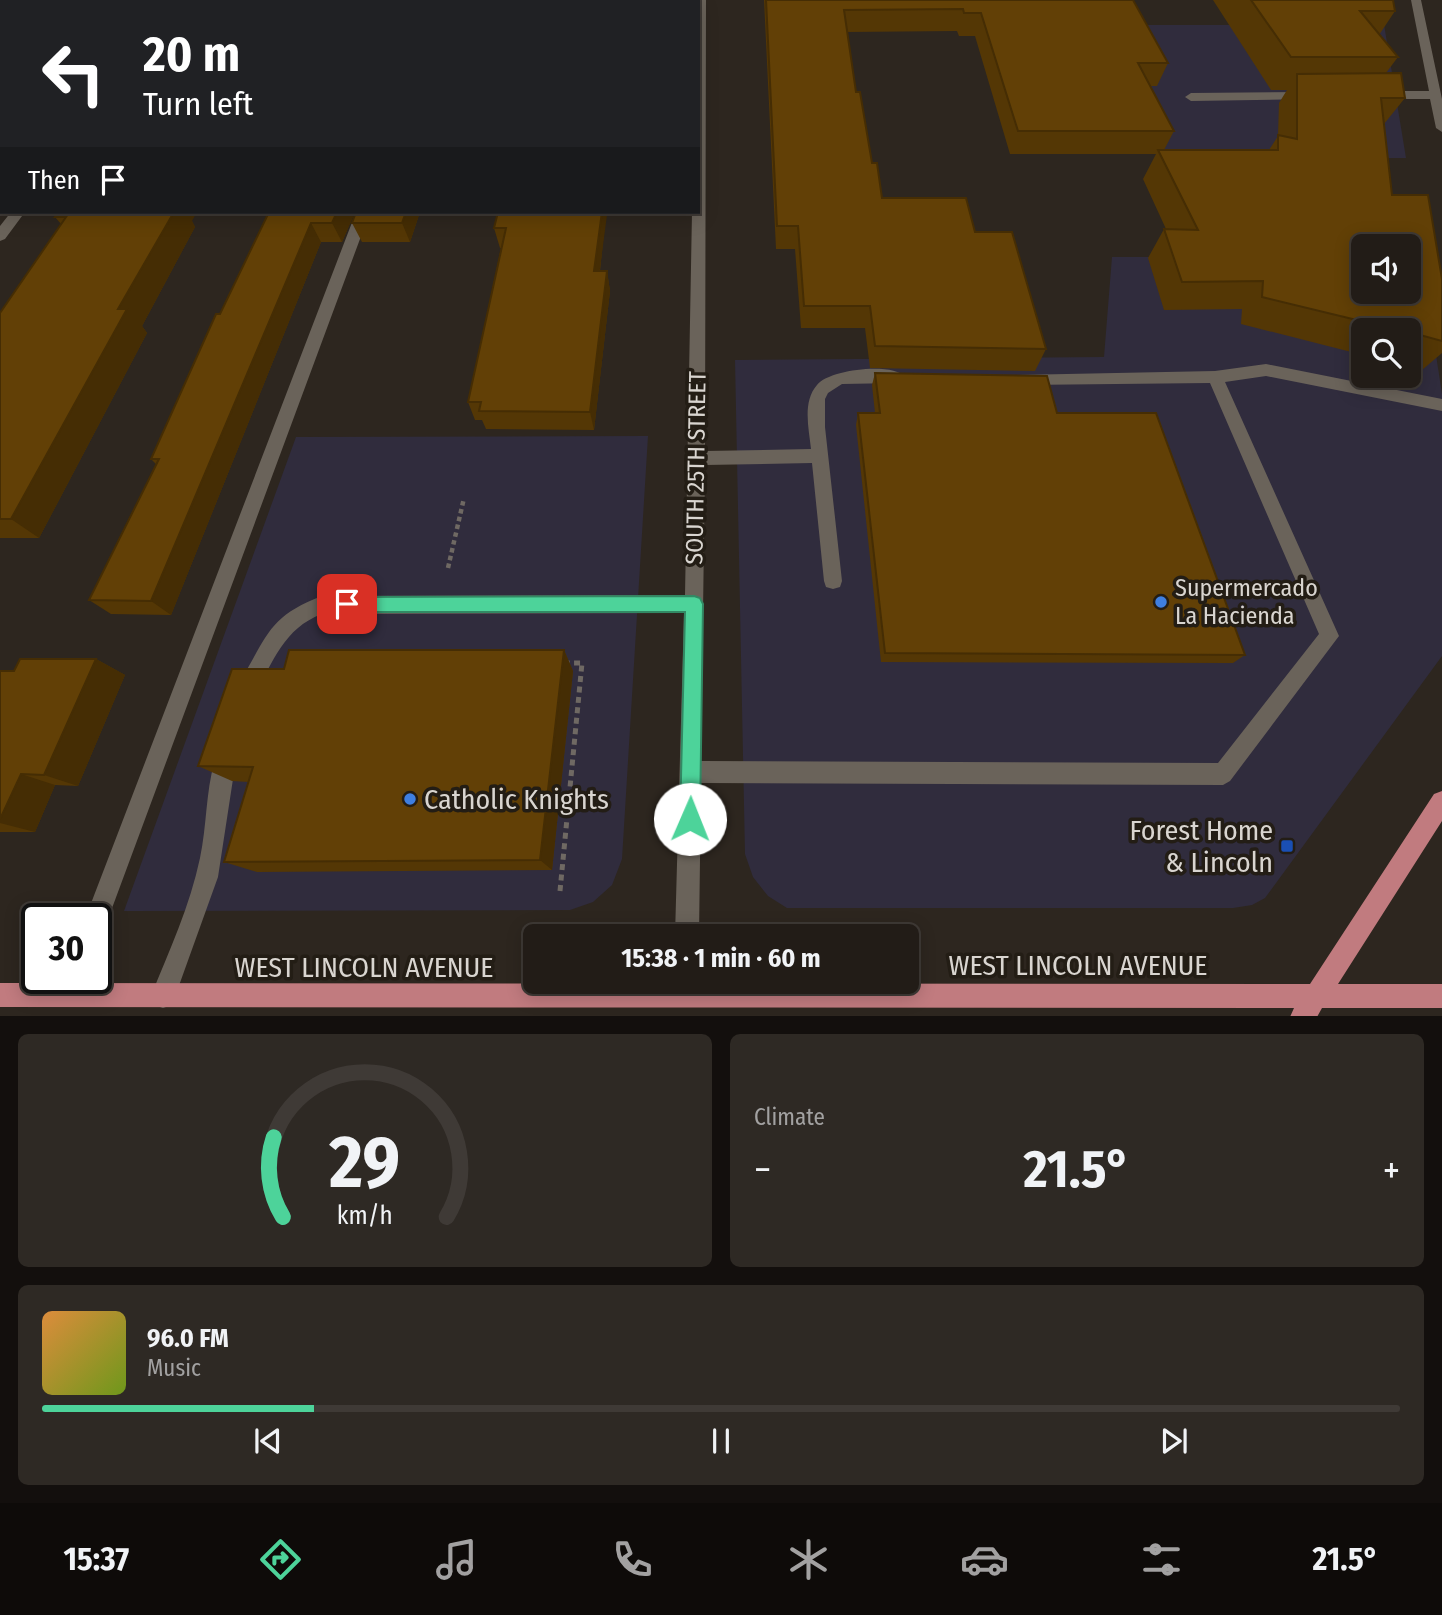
<!DOCTYPE html>
<meta charset="utf-8">
<style>
:root{--surface:#221c17;--page:#2e2924;--text:#f1f3f6;--muted:#a2a1a1;--line:#3f3a36;--accent:#4dd39a}
body{margin:0;font-family:"Fira Sans Condensed",sans-serif;background:var(--page);color:var(--text);height:100vh;display:flex;flex-direction:column;font-size:26px;white-space:nowrap}
*{box-sizing:border-box;margin:0}
p{font-size:23px;color:var(--muted)}
.icon{flex:none;width:38px;height:38px;fill:none;stroke:currentColor;stroke-width:2;stroke-linecap:round;stroke-linejoin:round}
.map{position:relative;height:1016px;overflow:hidden}
.drawer{display:flex;flex-direction:column;gap:18px;padding:18px;background:#130f0d;flex:1}
.drawer>*{flex:none}
.banner{position:absolute;left:0px;top:0px;width:700px;height:214px;box-shadow:0 4px 18px #0003,0 0 0 2px var(--line);background:#202124;color:#fff;overflow:hidden}
.fabs{position:absolute;left:1351px;top:234px;display:grid;gap:14px}
.fabs a{display:grid;place-items:center;width:70px;height:70px;border-radius:10px;background:var(--surface);box-shadow:0 4px 18px #0003,0 0 0 2px var(--line);font-size:35px}
.speed{position:absolute;left:21px;top:903px;display:flex;gap:14px;font-size:35px;font-weight:700;text-align:center}
.speed>*{display:grid;place-content:center;width:91px;height:91px;border-radius:50%;background:var(--surface);box-shadow:0 4px 18px #0003,0 0 0 2px var(--line);line-height:1}
.speed .limit{border:4px solid #111;border-radius:10px;background:#fff;color:#111}
.pin{position:absolute;display:grid;place-items:center;width:60px;height:60px;color:#fff;margin:-30px;border-radius:14px;box-shadow:0 4px 10px #0006}
.me{position:absolute;width:77px;margin:-38px;rotate:1deg;stroke-linejoin:round;filter:drop-shadow(0 0 5px #0008)}
.turn{display:flex;align-items:center;gap:24px;height:147px;padding:0 28px;font-size:32px}
.turn .icon{width:91px;height:91px;stroke-width:2.5}
.turn b{display:block;font-size:49px;line-height:60px}
.then{display:flex;align-items:center;height:66px;padding:0 28px;background:#0003;gap:14px;font-size:26px}
.big{font-size:52px;font-weight:700;line-height:1.1}
.drawer .card{flex:1;display:flex;flex-direction:column;justify-content:center;gap:10px;min-width:0;padding:0 24px;border-radius:10px;background:var(--page)}
.drawer .dial{align-items:center;gap:0}
.dial svg{height:182px;overflow:visible;fill:none;stroke:var(--line);stroke-width:7;stroke-linecap:round;text-anchor:middle}
.dial text{fill:var(--text);stroke:none}
.song{display:flex;align-items:center;gap:21px}
.cover{width:84px;height:84px;border-radius:10px;background:linear-gradient(135deg,hsl(30 70% 55%),hsl(80 70% 35%))}
.played{height:7px;border-radius:4px;background:linear-gradient(90deg,var(--accent) 20%,var(--line) 20%)}
.keys{display:flex;justify-content:space-around;direction:ltr}
.heat{display:flex;justify-content:space-between;align-items:center;font-size:38px;direction:ltr}
.drawer .tiles{flex:1;display:grid;gap:18px;grid-template-columns:1fr 1fr}
.card:last-child{grid-column:span 2}
.trip{position:absolute;left:523px;top:924px;width:396px;height:70px;border-radius:10px;background:var(--surface);box-shadow:0 4px 18px #0003,0 0 0 2px var(--line);font-weight:700;line-height:70px;text-align:center}
.tab-bar{display:flex;height:112px;justify-content:space-around;align-items:center;background:#0e0b09;color:var(--muted)}
.tab-bar .icon{width:49px;height:49px}
.tab-bar .on{color:var(--accent)}
.tab-bar b{font-size:32px;color:var(--text)}
.map>svg:first-child{display:block}
</style>
<div class="map">
<svg width="1442" height="1017" viewBox="0 0 1442 1017">
<rect width="100%" height="100%" fill="#2d261f"/>
<path fill="#302c3d" fill-rule="evenodd" d="M 1380,0 L 1406,158 L 1164,158 L 1143,115 L 1127,25 L 1244,25 Z
M 1112,257 L 1363,257 L 1363,292 L 1409,292 L 1421,257 L 1442,394 L 1442,656 L 1265,898 L 1252,905 L 1233,908 L 787,908 L 768,896 L 753,877 L 745,854 L 735,360 L 1104,357 ZM 1363,331 L 1409,331 L 1409,376 L 1363,376 Z
M 648,436 L 622,859 L 612,885 L 593,902 L 570,910 L 124,911 L 296,437 Z"/>
<g fill="none" stroke-linecap="round" stroke-linejoin="round">
<path stroke="#6f6963" stroke-width="4.5" stroke-dasharray="4.5 3.5" stroke-linecap="butt" d="M 448,568 L 464,498"/>
<path stroke="#6f6963" stroke-width="5" stroke-dasharray="6 4.5" stroke-linecap="butt" d="M 560,891 L 582,663 L 565,663"/>
<path fill="#6a635a" fill-rule="evenodd" d="M 168,0 L 178,0 L 167,2 Z
M 696,0 L 706,0 L 705,451 L 811,449 C 809,429 802,402 817,385 C 829,369 894,362 905,377 L 897,383 L 842,384 L 828,393 L 825,399 L 825,427 L 842,581 L 840,587 L 833,589 L 826,587 L 824,581 L 812,463 L 705,465 L 701,761 L 1218,763 L 1319,634 L 1210,383 L 1023,385 L 1015,379 L 1017,375 L 1215,371 L 1266,364 L 1442,399 L 1442,411 L 1266,376 L 1225,382 L 1339,636 L 1230,781 L 1223,785 L 701,783 L 699,936 L 675,936 L 684,613 L 322,614 C 284,628 273,662 254,696 L 247,699 L 240,696 L 237,689 L 240,682 C 267,636 269,616 322,596 L 685,595 L 692,212 L 698,212 L 698,2 Z
M 1411,0 L 1421,0 L 1442,99 L 1442,132 L 1436,128 L 1430,99 L 1382,99 L 1376,95 L 1382,91 L 1429,91 Z
M 1305,92 L 1311,96 L 1309,99 L 1191,101 L 1185,97 L 1191,93 Z
M 11,212 L 25,212 L 5,239 L 0,241 L 0,226 Z
M 356,212 L 370,212 L 108,919 L 104,927 L 96,930 L 96,919 L 85,919 Z
M 227,743 L 234,746 L 237,753 L 218,877 L 172,1005 L 163,1008 L 154,1005 L 151,996 C 169,951 190,906 200,858 C 208,821 205,781 220,746 Z"/>
<path fill="#c17b7f" fill-rule="evenodd" d="M 1442,791 L 1442,821 L 1338,984 L 1442,984 L 1442,1008 L 1322,1008 L 1317,1017 L 1290,1017 L 1294,1008 L 0,1007 L 0,983 L 1310,984 L 1434,794 Z"/>
</g>
<path fill="#543705" d="M 764,0 L 1133,0 L 1168,63 L 1157,86 L 1150,86 L 1174,131 L 1164,150 L 1269,150 L 1278,136 L 1279,103 L 1287,90 L 1271,90 L 1213,0 L 1394,0 L 1393,1 L 1395,11 L 1379,35 L 1398,57 L 1386,73 L 1405,98 L 1384,124 L 1392,195 L 1442,279 L 1442,353 L 1422,370 L 1409,367 L 1409,331 L 1363,331 L 1363,355 L 1241,324 L 1242,309 L 1164,310 L 1148,258 L 1164,229 L 1166,229 L 1143,179 L 1156,154 L 1010,154 L 975,36 L 959,36 L 957,31 L 847,32 L 856,92 L 872,163 L 882,198 L 975,232 L 1046,349 L 1035,371 L 870,368 L 865,328 L 801,328 L 795,249 L 776,249 Z
M 269,212 L 355,212 L 342,242 L 321,242 L 171,615 L 111,614 L 89,600 L 157,465 L 151,459 Z
M 356,212 L 420,212 L 410,242 L 362,242 L 352,223 Z
M 498,212 L 606,212 L 600,271 L 607,271 L 610,291 L 594,430 L 486,429 L 482,420 L 475,420 L 468,402 L 501,248 L 500,248 L 494,228 Z
M 55,217 L 192,221 L 195,227 L 142,326 L 147,333 L 39,538 L 0,538 L 0,313 L 61,224 Z
M 875,373 L 1057,413 L 1245,655 L 1233,663 L 881,662 L 856,425 L 858,413 L 875,413 L 872,385 Z
M 564,650 L 573,671 L 552,870 L 257,872 L 224,862 L 249,782 L 232,781 L 198,766 L 284,669 Z
M 96,659 L 125,675 L 78,786 L 55,785 L 35,832 L 0,832 L 0,671 L 14,671 Z"/>
<path fill="#452d04" d="M 81,0 L 116,0 L 115,2 L 79,2 Z
M 288,0 L 311,0 L 310,2 L 287,2 Z
M 2,82 L 2,109 L 0,106 L 0,84 Z
M 0,112 L 2,114 L 2,125 L 0,127 Z
M 174,212 L 197,212 L 192,221 L 195,227 L 142,326 L 147,333 L 39,538 L 11,519 L 118,309 Z
M 337,212 L 355,212 L 342,242 L 332,223 Z
M 406,212 L 420,212 L 410,242 L 402,223 Z
M 602,212 L 606,212 L 607,215 L 597,291 L 594,271 Z
M 311,223 L 321,242 L 171,615 L 151,601 Z
M 607,271 L 610,291 L 594,430 L 590,412 Z
M 564,650 L 573,671 L 552,870 L 540,860 Z
M 96,659 L 125,675 L 78,786 L 44,775 Z
M 21,774 L 55,785 L 35,832 L 0,823 L 0,819 Z"/>
<path fill="#624006" stroke="#452d04" stroke-width="2" fill-rule="evenodd" d="M 0,0 L 81,0 L 79,2 L 2,2 L 2,82 L 0,84 Z
M 200,0 L 288,0 L 287,2 L 199,2 Z
M 368,0 L 582,0 L 582,2 L 367,2 Z
M 766,0 L 1133,0 L 1168,63 L 1138,63 L 1174,131 L 1018,131 L 981,13 L 964,13 L 963,9 L 844,10 L 856,92 L 860,92 L 872,163 L 877,163 L 882,198 L 966,198 L 975,232 L 1012,232 L 1046,349 L 875,346 L 870,306 L 804,306 L 798,226 L 777,226 Z
M 1251,0 L 1393,0 L 1395,11 L 1360,11 L 1398,57 L 1291,57 Z
M 1401,73 L 1405,98 L 1381,98 L 1392,195 L 1428,195 L 1442,279 L 1442,341 L 1409,332 L 1409,331 L 1402,331 L 1262,297 L 1263,281 L 1182,282 L 1164,229 L 1198,230 L 1158,150 L 1278,150 L 1278,135 L 1297,139 L 1297,74 ZM 1363,247 L 1409,247 L 1409,292 L 1363,292 Z
M 59,212 L 174,212 L 118,309 L 127,309 L 11,519 L 0,519 L 0,313 L 66,217 L 55,217 Z
M 269,212 L 337,212 L 332,223 L 311,223 L 151,601 L 89,600 L 159,459 L 151,459 L 216,314 L 220,314 Z
M 356,212 L 406,212 L 402,223 L 352,223 Z
M 498,212 L 602,212 L 594,271 L 607,271 L 590,412 L 479,411 L 481,402 L 468,402 L 506,228 L 494,228 Z
M 875,373 L 1047,376 L 1057,413 L 1156,413 L 1245,655 L 885,653 L 858,413 L 880,413 Z
M 289,650 L 564,650 L 540,860 L 224,862 L 253,767 L 198,766 L 232,669 L 284,669 Z
M 20,659 L 96,659 L 44,775 L 21,774 L 0,819 L 0,671 L 14,671 Z"/>
<path fill="#4dd39a" stroke="#328964" stroke-width="2" d="M 694,596 L 700,598 L 703,604 L 700,819 L 697,826 L 690,829 L 683,826 L 680,819 L 685,612 L 347,612 L 341,610 L 339,604 L 341,599 L 347,597 Z"/>
<g fill="#3f7fe0" stroke="#231d15" stroke-width="2.5">
<circle cx="1161" cy="602" r="7"/>
<circle cx="410" cy="799" r="7"/>
</g>
<rect fill="#1a4fb4" stroke="#231d15" stroke-width="2.5" x="1280" y="839" width="14" height="14" rx="3.5"/>
<g text-anchor="middle" dominant-baseline="central" stroke-width="7" stroke-linejoin="round" paint-order="stroke">
<g font-size="24" fill="#d9d5d0" stroke="#231d15">
<text transform="translate(696 468) rotate(-89)">SOUTH 25TH STREET</text>
</g>
<g font-size="24" fill="#d9d5d0" stroke="#231d15" text-anchor="start">
<text x="1175" y="588">Supermercado<tspan x="1175" dy="28">La Hacienda</tspan></text>
</g>
<g font-size="28" fill="#d9d5d0" stroke="#231d15" text-anchor="start">
<text x="424" y="799">Catholic Knights</text>
<text x="1273" y="830" text-anchor="end">Forest Home<tspan x="1273" dy="32">&amp; Lincoln</tspan></text>
</g>
<g font-size="28" fill="#d9d5d0" stroke="#231d15">
<text x="1078" y="965">WEST LINCOLN AVENUE</text>
<text x="364" y="967">WEST LINCOLN AVENUE</text>
</g>
</g>
</svg>
<div class="fabs">
<a><svg class="icon" aria-label="sound" viewBox="0 0 24 24"><path d="M4 9h4l5-4v14l-5-4H4zM17 9q2 3 0 6"/></svg></a>
<a><svg class="icon" aria-label="search" viewBox="0 0 24 24"><circle cx="10" cy="10" r="6"/><path d="M15 15l6 6"/></svg></a>
</div>
<div class="speed"><div class="limit">30</div></div>
<div class="pin" style="left:347px;top:604px;background:#d93025"><svg class="icon" aria-label="arrive" viewBox="0 0 24 24"><path d="M6 21V4h12l-3 4 3 4H6"/></svg></div>
<svg class="me" style="left:690px;top:819px" viewBox="-20 -20 40 40"><circle r="19" fill="#fff"/><path d="M0-13L10 11 0 6-10 11z" fill="#4dd39a"/></svg>
<div class="trip">15:38 · 1 min · 60 m</div>
<div class="banner">
<div class="turn"><svg class="icon" aria-label="left" viewBox="0 0 24 24"><path d="M17 20v-9H6M10 6l-5 5 5 5"/></svg><div><b>20 m</b>Turn left</div></div>
<div class="then">Then<svg class="icon" aria-label="arrive" viewBox="0 0 24 24"><path d="M6 21V4h12l-3 4 3 4H6"/></svg></div>
</div>
</div>
<section class="drawer">
<div class="tiles">
<div class="card dial"><svg viewBox="0 0 100 80">
<path d="M14 69A42 42 0 1 1 86 69"/>
<path d="M14 69A42 42 0 0 1 10 34" stroke="#4dd39a"/>
<text x="50" y="56" font-size="32" font-weight="700">29</text>
<text x="50" y="72" font-size="11">km/h</text>
</svg></div>
<div class="card"><p>Climate</p>
<div class="heat"><a>−</a><b class="big">21.5°</b><a>+</a></div>
</div>
<div class="card">
<div class="song"><i class="cover"></i><div><b>96.0 FM</b><p>Music</p></div></div>
<div class="played"></div>
<div class="keys"><svg class="icon" aria-label="previous" viewBox="0 0 24 24"><path d="M18 5L8 12l10 7zM5 5v14"/></svg><svg class="icon" aria-label="pause" viewBox="0 0 24 24"><path d="M8 5v14M16 5v14"/></svg><svg class="icon" aria-label="next" viewBox="0 0 24 24"><path d="M6 5l10 7-10 7zM19 5v14"/></svg></div>
</div>
</div>
</section>
<nav class="tab-bar">
<b>15:37</b>
<svg class="icon on" aria-label="directions" viewBox="0 0 24 24"><path d="M12 3l9 9-9 9-9-9zM9 14v-3h6M13 9l2 2-2 2"/></svg>
<svg class="icon" aria-label="music" viewBox="0 0 24 24"><path d="M9 18V5l10-2v13"/><circle cx="6" cy="18" r="3"/><circle cx="16" cy="16" r="3"/></svg>
<svg class="icon" aria-label="phone" viewBox="0 0 24 24"><path d="M5 4h4l2 5-3 2q2 4 5 5l2-3 5 2v4C11 20 4 13 5 4z"/></svg>
<svg class="icon" aria-label="climate" viewBox="0 0 24 24"><path d="M12 3v18M4 7l16 10M4 17L20 7"/></svg>
<svg class="icon" aria-label="car" viewBox="0 0 24 24"><path d="M5 17H2v-5l4-1 3-4h7l3 4 3 1v5h-3M9 17h6M6 11h13"/><circle cx="7" cy="17" r="2"/><circle cx="17" cy="17" r="2"/></svg>
<svg class="icon" aria-label="filters" viewBox="0 0 24 24"><path d="M4 7h16M4 17h16"/><circle cx="9" cy="7" r="2"/><circle cx="15" cy="17" r="2"/></svg>
<b>21.5°</b>
</nav>
